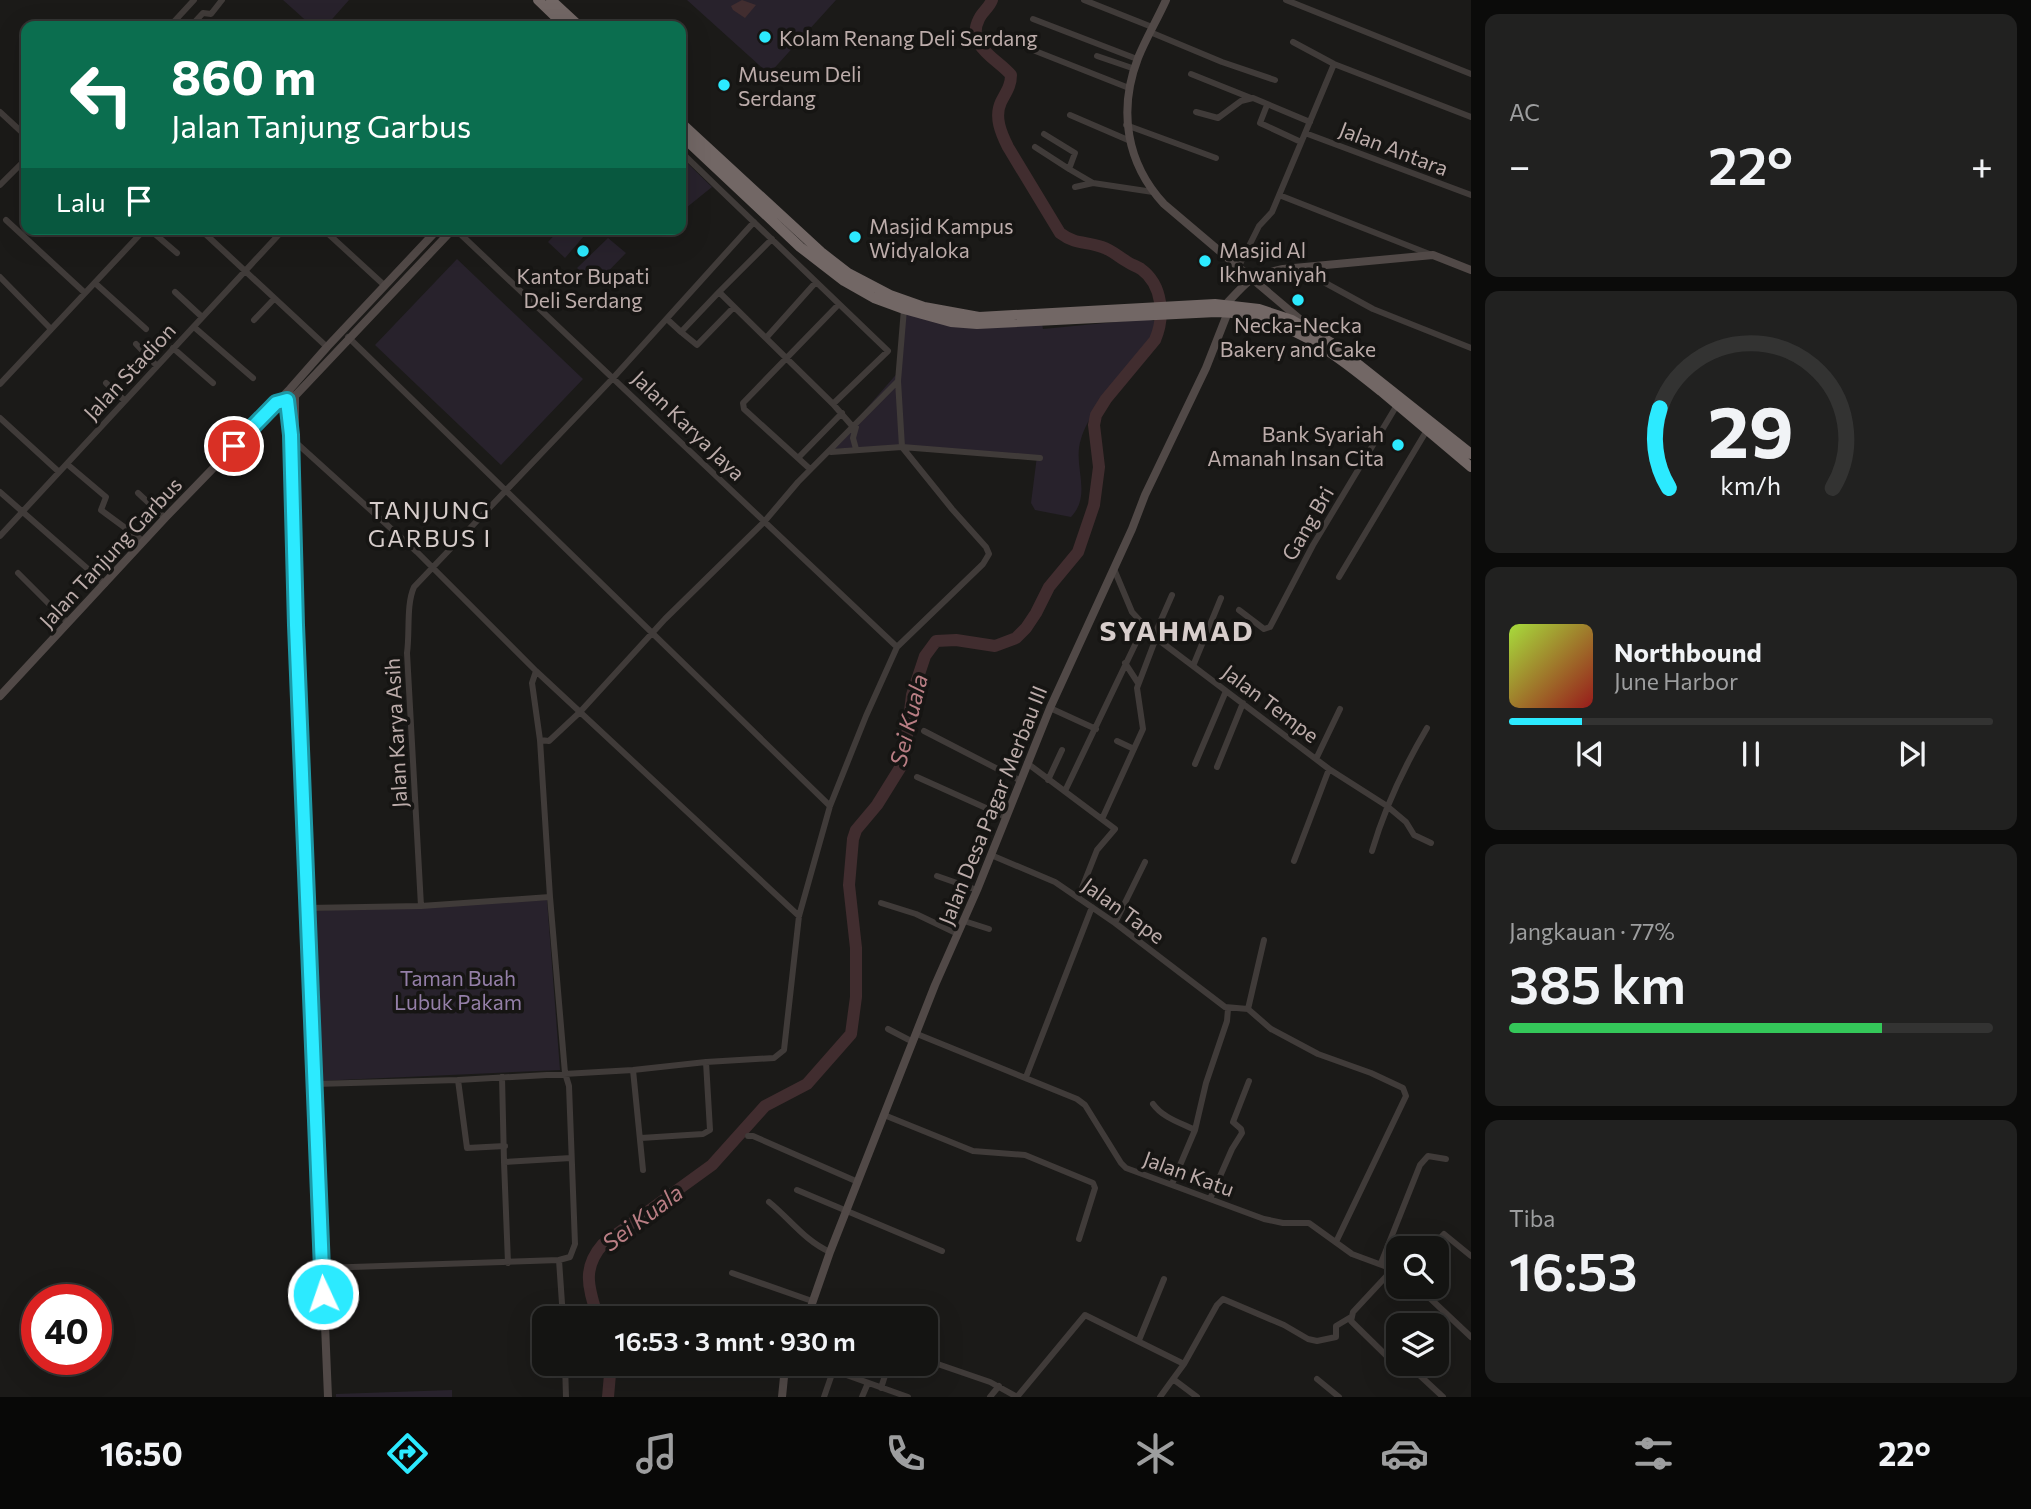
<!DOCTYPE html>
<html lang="id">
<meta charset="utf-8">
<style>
:root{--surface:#141412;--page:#212120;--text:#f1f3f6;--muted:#9d9e9f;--line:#333332;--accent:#2ceaff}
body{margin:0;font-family:Commissioner,sans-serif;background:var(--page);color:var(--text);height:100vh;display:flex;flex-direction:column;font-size:26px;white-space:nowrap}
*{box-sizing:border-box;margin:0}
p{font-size:23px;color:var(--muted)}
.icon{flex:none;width:38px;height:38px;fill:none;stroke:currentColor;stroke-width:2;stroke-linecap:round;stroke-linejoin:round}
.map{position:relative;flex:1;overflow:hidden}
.drawer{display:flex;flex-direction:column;gap:14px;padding:14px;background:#0b0b0a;width:560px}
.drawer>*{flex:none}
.hud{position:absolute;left:21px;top:21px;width:665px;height:214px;border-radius:14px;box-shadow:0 7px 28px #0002,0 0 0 2px var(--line);background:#0b6e4f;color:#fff;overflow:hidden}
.tools{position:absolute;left:1386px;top:1236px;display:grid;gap:14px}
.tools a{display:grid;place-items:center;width:63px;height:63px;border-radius:14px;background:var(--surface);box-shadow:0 7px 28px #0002,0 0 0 2px var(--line);font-size:35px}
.speed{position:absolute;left:21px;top:1284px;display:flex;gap:14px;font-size:35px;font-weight:700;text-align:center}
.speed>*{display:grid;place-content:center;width:91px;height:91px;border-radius:50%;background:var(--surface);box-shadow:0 7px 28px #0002,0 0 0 2px var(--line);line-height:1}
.speed .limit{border:10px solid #d22;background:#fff;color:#111}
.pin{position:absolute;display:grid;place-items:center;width:60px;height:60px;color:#fff;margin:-30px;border:4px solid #fff;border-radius:50%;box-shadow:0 2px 7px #0007}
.me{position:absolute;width:77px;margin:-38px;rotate:357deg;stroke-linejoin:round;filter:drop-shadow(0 0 5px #0008)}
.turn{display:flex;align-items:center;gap:24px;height:147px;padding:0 35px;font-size:32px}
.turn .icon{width:91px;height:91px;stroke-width:2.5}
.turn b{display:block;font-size:49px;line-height:60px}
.then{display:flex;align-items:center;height:66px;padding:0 35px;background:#0003;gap:14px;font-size:26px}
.big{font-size:52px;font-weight:600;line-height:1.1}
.drawer .tile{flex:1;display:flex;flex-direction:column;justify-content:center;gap:10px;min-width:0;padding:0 24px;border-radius:14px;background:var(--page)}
.drawer .dial{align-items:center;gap:0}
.dial svg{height:182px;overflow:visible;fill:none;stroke:var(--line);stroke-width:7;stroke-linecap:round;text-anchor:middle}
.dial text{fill:var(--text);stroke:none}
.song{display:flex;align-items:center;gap:21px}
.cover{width:84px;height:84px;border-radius:10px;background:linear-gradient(135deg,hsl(80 70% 55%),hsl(0 70% 35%))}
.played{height:7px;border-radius:4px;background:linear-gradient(90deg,var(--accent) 15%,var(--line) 15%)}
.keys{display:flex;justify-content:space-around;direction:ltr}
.heat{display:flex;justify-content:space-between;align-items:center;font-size:38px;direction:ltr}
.charge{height:10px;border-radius:5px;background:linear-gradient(90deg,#34c759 77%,var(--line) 0)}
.trip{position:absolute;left:532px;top:1306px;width:406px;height:70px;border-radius:14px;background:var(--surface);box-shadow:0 7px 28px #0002,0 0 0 2px var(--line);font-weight:600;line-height:70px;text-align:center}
.menu{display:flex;height:112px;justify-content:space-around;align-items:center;background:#080807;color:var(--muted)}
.menu .icon{width:49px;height:49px}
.menu .active{color:var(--accent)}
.menu b{font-size:32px;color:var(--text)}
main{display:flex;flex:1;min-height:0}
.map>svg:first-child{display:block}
</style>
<main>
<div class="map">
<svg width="1471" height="1397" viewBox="0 0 1471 1397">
<rect width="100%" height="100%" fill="#1b1a18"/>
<path fill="#28222c" d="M 283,0 L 349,0 L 326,26 L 312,26 Z
M 687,0 L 836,0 L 769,74 Z
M 681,157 L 712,187 L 681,212 Z
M 560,229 L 590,229 L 565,258 L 548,242 Z
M 608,238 L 626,253 L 595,285 L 577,268 Z
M 457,259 L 583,379 L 501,465 L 375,345 Z
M 905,312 L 1042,324 L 1043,329 L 1146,319 L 1155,321 C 1152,344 1139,353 1124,370 C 1110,387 1087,418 1081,439 C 1072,466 1093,494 1071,517 L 1035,510 L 1031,503 L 1037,456 L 904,446 L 831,449 L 901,369 Z
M 547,900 L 560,1070 L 318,1081 L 310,911 Z
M 452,1390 L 452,1397 L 336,1397 L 336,1394 Z"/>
<path fill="#412d2f" d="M 742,0 L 756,5 L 745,18 L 733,10 L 731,6 Z"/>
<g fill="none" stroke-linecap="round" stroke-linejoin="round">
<path stroke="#412d2f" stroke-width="12" d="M 598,1318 C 589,1289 581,1269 603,1244 L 712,1165 L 765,1106 L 807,1084 L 851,1034 L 856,997 L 856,948 L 849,885 L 853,839 L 856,830 L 877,805 L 900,768 L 906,744 L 912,695 L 925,656 L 936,641 L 956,640 L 995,646 L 1016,638 L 1026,628 L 1036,613 L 1049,587 L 1078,552 L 1094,505 L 1099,467 L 1094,425 L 1096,415 L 1106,399 L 1155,340 C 1165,317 1163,285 1141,269 C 1136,266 1130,264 1126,261 C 1118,256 1111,250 1102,247 C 1085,241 1076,245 1060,233 L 1008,147 C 1001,133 994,117 1001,102 C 1006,92 1011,86 1011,75 C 998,59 965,46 979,19 C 982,12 989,8 992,0
M 608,1397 L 611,1363"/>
<path stroke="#403b39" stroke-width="6" d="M 1084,0 L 1152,27
M 1286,0 L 1471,74
M 1033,19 L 1137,59
M 170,26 L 194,0
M 191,26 L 203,13 L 211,14 L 222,0
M 1150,32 L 1222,62 L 1275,80
M 1010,41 L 1129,88
M 1293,42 L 1334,64 L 1471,117
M 1097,56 L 1135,69
M 1191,74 L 1251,98
M 1267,105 L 1260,123 L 1301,142
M 0,112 L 26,136
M 1196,112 L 1218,118 L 1241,101 L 1253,98 L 1310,122
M 1070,115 L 1128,140
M 1126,125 L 1216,158
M 1305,133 L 1471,195
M 1044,134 L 1075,153 L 1069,169 L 1093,183
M 1035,147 L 1069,169
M 681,152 L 888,351 L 833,404
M 0,185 L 26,159
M 1075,187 L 1093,183 L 1153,192
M 1279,195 L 1432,255
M 6,220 L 85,293
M 149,229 L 177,253
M 200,229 L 327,347
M 323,229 L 384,285
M 455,229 L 897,647
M 1238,268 L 1259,226 L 1272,212 L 1334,64
M 1298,268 L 1373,309 L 1471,348
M 0,277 L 50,328
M 95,283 L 146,329
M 175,292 L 202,317
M 719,292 L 772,239
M 734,307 L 697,345 L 681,332 L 719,292 L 833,404 L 853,427
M 667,319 L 681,332
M 254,320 L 274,299
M 194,327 L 253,378
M 348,337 L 830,806
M 766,338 L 816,282
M 136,344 L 157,366
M 173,348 L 213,383
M 106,383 L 125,401
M 0,384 L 145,229
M 0,418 L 59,472
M 856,427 L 853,438 L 856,449
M 291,438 L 417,552 L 536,671 L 799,916
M 831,452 L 902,447 L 1040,458
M 798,458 L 842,413
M 67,464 L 106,497 L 101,510 L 143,541
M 810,469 L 744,409 L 743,403 L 839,304
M 0,492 L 105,584
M 138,493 L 165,518
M 0,536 L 284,229
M 1114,569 L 1132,612 L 1156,638 L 1329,769 L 1387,806 L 1406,822 L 1414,835 L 1431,843
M 18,573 L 68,623
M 1339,577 L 1427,430
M 1239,610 L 1264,629 L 1270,627 L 1313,545 L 1397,405
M 1154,636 L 1172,595
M 1125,663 L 1138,683
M 1193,666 L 1221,598
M 536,671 L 532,683 L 540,740 L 550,897
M 1050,708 L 1096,729
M 924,731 L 1021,781
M 540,740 L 549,741 L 580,712 L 665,619 L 764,522 L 798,482 L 898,381
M 1117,741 L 1134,749
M 1316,759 L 1340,709
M 1027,763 L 1115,829 L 1097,850 L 1078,898
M 1195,764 L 1226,691
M 1217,767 L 1243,703
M 917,777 L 1006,817
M 1048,780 L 1062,750
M 1065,791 L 1144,626
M 1102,819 L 1143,729 L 1137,688 L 1156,638
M 1372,851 C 1385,807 1404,767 1427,728
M 991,855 L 1055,882 L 1115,923 L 1225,1007 L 1248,1009 L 1271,1029 L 1318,1054 L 1371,1073 L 1403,1088 L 1406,1096 L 1336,1242
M 1294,861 L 1329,769
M 937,876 L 977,890
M 881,903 L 916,914 L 958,934
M 421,906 L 407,653 C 410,632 406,605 414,587 L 614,377 L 754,222
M 307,908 L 421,906 L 550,897 L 565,1073 L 569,1086 L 575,1244 L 570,1257 L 559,1260 L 563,1318
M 964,921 L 989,929
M 1115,923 L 1145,862
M 1248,1009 L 1264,940
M 888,1029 L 913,1042
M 917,1034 L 1077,1099 L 1085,1105 L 1121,1163 L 1126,1168 L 1264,1219 L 1283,1223 L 1309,1223 L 1352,1254 L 1398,1271
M 633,1070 L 643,1170
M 502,1077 L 504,1162
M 1026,1077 L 1092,907
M 458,1080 L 467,1148 L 505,1146
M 315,1084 L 458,1080 L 633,1070 L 706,1062 L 774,1058 L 784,1050 L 799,916 L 830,806 L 866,716 L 897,647 L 983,564 L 989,554 L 986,547 L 952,509 L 902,447 L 898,381 L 904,309
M 1153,1104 C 1163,1118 1181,1123 1195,1130
M 884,1115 L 973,1151 L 1025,1155 L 1093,1183 L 1095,1188 L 1079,1239
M 748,1136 L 753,1136 L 858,1182
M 641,1138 L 703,1134 L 710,1130 L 706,1062
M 1172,1184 L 1195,1130 L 1206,1083 L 1227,1021 L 1228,1009
M 797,1190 L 942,1251
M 1210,1199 L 1232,1149 L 1242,1133 L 1241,1129 L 1233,1122 L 1249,1081
M 769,1202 C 790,1219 805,1241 830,1252
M 1430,1248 L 1444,1234 L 1471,1256
M 508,1263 L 504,1162 L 571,1158
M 1381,1263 L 1420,1165 L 1428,1156 L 1446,1159
M 322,1268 L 559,1260
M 1394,1268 L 1353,1312 L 1351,1321 L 1399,1368 L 1404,1371 L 1415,1371 L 1443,1397
M 732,1273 L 812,1301
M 1417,1286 L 1471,1337
M 1139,1340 L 1164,1279
M 926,1360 L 990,1382 L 1017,1397
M 565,1363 L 566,1397
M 813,1363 L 908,1397
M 1184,1364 L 1217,1305 L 1223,1299 L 1284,1325 L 1308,1339 L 1317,1341 L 1336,1337 L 1336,1326 L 1351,1317
M 1317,1379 L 1339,1397
M 881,1388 L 889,1363
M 824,1397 L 833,1371
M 862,1397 L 868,1383
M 990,1397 L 999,1386
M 1017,1397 L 1085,1315 L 1184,1364 L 1173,1379
M 1160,1397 L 1173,1379 L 1197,1397"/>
<path stroke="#514947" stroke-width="8" d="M 1166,0 C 1157,20 1146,38 1138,58 C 1118,110 1126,163 1164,204 L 1302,321
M 1226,304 C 1251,279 1246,277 1283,269 L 1433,255 L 1471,270
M 290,389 L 287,400 L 291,435 L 296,625 L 328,1397
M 284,401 L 295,396 L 453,229
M 291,435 L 295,429 L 295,396
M 0,696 L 165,518 L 290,389 L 327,347 L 438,229
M 807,1318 L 830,1252 L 935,985 L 977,890 L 1050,708 L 1132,529 L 1145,495 L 1206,368 L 1228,312
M 782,1397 L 784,1377 L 789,1363"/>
<path stroke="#726765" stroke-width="10" d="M 538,0 L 565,26
M 551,0 L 579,26
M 681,123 L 821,252 L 848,273 L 890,295 L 924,307 L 979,317 L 1215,304 L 1259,309 L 1292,320 L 1330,342 L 1471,454
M 681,135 L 800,247 L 844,281 L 874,298 L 904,309 L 951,322 L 977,324 L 1216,312 C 1283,313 1331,351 1381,391 C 1411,416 1441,442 1471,467"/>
</g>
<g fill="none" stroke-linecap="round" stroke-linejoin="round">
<defs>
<path id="route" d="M 234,446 L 276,403 L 287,400 L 291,435 L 296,625 L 323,1294"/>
</defs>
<use href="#route" stroke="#1d98a6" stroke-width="18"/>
<use href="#route" stroke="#2ceaff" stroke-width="12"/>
</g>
<g fill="#2ceaff" stroke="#161513" stroke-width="2.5">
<circle cx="765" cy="37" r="7"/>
<circle cx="724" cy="85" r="7"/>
<circle cx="855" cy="237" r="7"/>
<circle cx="583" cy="251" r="7"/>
<circle cx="1205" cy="261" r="7"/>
<circle cx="1298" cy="300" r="7"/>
<circle cx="1398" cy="445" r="7"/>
</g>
<g text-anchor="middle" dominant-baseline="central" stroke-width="7" stroke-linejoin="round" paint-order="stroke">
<g font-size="21" fill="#bcacaa" stroke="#161513" text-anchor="start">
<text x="779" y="37">Kolam Renang Deli Serdang</text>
<text x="738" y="73">Museum Deli<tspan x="738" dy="24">Serdang</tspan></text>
<text x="869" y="225">Masjid Kampus<tspan x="869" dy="24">Widyaloka</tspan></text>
<text x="1219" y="249">Masjid Al<tspan x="1219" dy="24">Ikhwaniyah</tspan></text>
<text x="583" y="275" text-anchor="middle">Kantor Bupati<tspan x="583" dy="24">Deli Serdang</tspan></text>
<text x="1298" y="324" text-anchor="middle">Necka-Necka<tspan x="1298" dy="24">Bakery and Cake</tspan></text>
<text x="1384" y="433" text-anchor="end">Bank Syariah<tspan x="1384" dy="24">Amanah Insan Cita</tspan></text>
</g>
<g font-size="21" fill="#bcacaa" stroke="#161513">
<text transform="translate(1394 148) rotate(21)">Jalan Antara</text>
<text transform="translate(129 371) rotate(-47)">Jalan Stadion</text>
<text transform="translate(689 425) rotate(44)">Jalan Karya Jaya</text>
<text transform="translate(1307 523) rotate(-60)">Gang Bri</text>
<text transform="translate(110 552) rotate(-47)">Jalan Tanjung Garbus</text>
<text transform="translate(1271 703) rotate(37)">Jalan Tempe</text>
<text transform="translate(395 733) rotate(-93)">Jalan Karya Asih</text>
<text transform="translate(992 805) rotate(-68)">Jalan Desa Pagar Merbau III</text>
<text transform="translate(1124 910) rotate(36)">Jalan Tape</text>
<text transform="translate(1189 1173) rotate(20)">Jalan Katu</text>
</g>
<g font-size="21" fill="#947fa8" stroke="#161513">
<text x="458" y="977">Taman Buah<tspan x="458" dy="24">Lubuk Pakam</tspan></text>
</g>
<g font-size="23" font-style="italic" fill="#b97e84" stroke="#161513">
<text transform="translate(908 720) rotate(-76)">Sei Kuala</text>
<text transform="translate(642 1217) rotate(-37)">Sei Kuala</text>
</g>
<g font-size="24" letter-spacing="2" fill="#d7cdcb" stroke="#161513">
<text x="430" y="509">TANJUNG<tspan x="430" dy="28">GARBUS I</tspan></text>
</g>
<g font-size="28" font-weight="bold" letter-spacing="2" fill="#d7cdcb" stroke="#161513">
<text x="1177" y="630">SYAHMAD</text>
</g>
</g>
</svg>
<div class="tools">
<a><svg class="icon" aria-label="search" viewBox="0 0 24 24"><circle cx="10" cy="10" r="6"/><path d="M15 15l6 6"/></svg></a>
<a><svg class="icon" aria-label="layers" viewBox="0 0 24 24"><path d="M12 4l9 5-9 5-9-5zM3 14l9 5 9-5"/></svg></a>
</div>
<div class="speed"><div class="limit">40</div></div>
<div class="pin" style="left:234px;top:446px;background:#d93025"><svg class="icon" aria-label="arrive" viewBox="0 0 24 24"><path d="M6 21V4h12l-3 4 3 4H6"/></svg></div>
<svg class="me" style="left:323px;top:1294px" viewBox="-20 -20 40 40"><circle r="17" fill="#2ceaff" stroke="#fff" stroke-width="3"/><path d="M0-11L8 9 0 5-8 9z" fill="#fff"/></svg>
<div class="trip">16:53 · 3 mnt · 930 m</div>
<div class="hud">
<div class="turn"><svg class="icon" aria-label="left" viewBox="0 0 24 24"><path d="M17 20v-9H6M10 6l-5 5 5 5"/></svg><div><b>860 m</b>Jalan Tanjung Garbus</div></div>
<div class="then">Lalu<svg class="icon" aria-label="arrive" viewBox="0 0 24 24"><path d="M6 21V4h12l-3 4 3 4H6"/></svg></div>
</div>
</div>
<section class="drawer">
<div class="tile"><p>AC</p>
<div class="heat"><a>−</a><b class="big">22°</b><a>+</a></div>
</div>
<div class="tile dial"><svg viewBox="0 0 100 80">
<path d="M14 69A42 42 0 1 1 86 69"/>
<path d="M14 69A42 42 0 0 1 10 34" stroke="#2ceaff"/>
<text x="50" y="56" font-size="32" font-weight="700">29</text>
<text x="50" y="72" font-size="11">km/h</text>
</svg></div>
<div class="tile">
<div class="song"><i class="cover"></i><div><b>Northbound</b><p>June Harbor</p></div></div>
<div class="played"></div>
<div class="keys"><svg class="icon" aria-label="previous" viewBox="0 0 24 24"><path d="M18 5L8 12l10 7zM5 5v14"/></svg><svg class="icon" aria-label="pause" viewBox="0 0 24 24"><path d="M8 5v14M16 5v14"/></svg><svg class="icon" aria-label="next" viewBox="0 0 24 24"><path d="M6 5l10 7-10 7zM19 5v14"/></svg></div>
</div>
<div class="tile"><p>Jangkauan · 77%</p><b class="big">385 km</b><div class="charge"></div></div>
<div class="tile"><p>Tiba</p><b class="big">16:53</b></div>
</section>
</main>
<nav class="menu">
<b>16:50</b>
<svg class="icon active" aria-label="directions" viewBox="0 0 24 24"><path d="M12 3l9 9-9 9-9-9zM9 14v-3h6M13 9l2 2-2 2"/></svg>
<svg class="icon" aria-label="music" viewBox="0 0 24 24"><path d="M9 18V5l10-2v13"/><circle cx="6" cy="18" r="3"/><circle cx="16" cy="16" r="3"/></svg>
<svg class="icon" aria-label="phone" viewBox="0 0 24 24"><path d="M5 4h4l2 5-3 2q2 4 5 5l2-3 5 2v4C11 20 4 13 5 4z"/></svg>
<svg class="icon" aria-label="climate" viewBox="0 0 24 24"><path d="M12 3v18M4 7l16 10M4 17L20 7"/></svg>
<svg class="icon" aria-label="car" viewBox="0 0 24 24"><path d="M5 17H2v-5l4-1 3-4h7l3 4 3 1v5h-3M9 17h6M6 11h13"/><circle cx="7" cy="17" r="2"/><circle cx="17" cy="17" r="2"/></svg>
<svg class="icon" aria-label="filters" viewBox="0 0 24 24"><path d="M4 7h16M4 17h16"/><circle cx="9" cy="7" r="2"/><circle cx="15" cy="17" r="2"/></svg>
<b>22°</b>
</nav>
